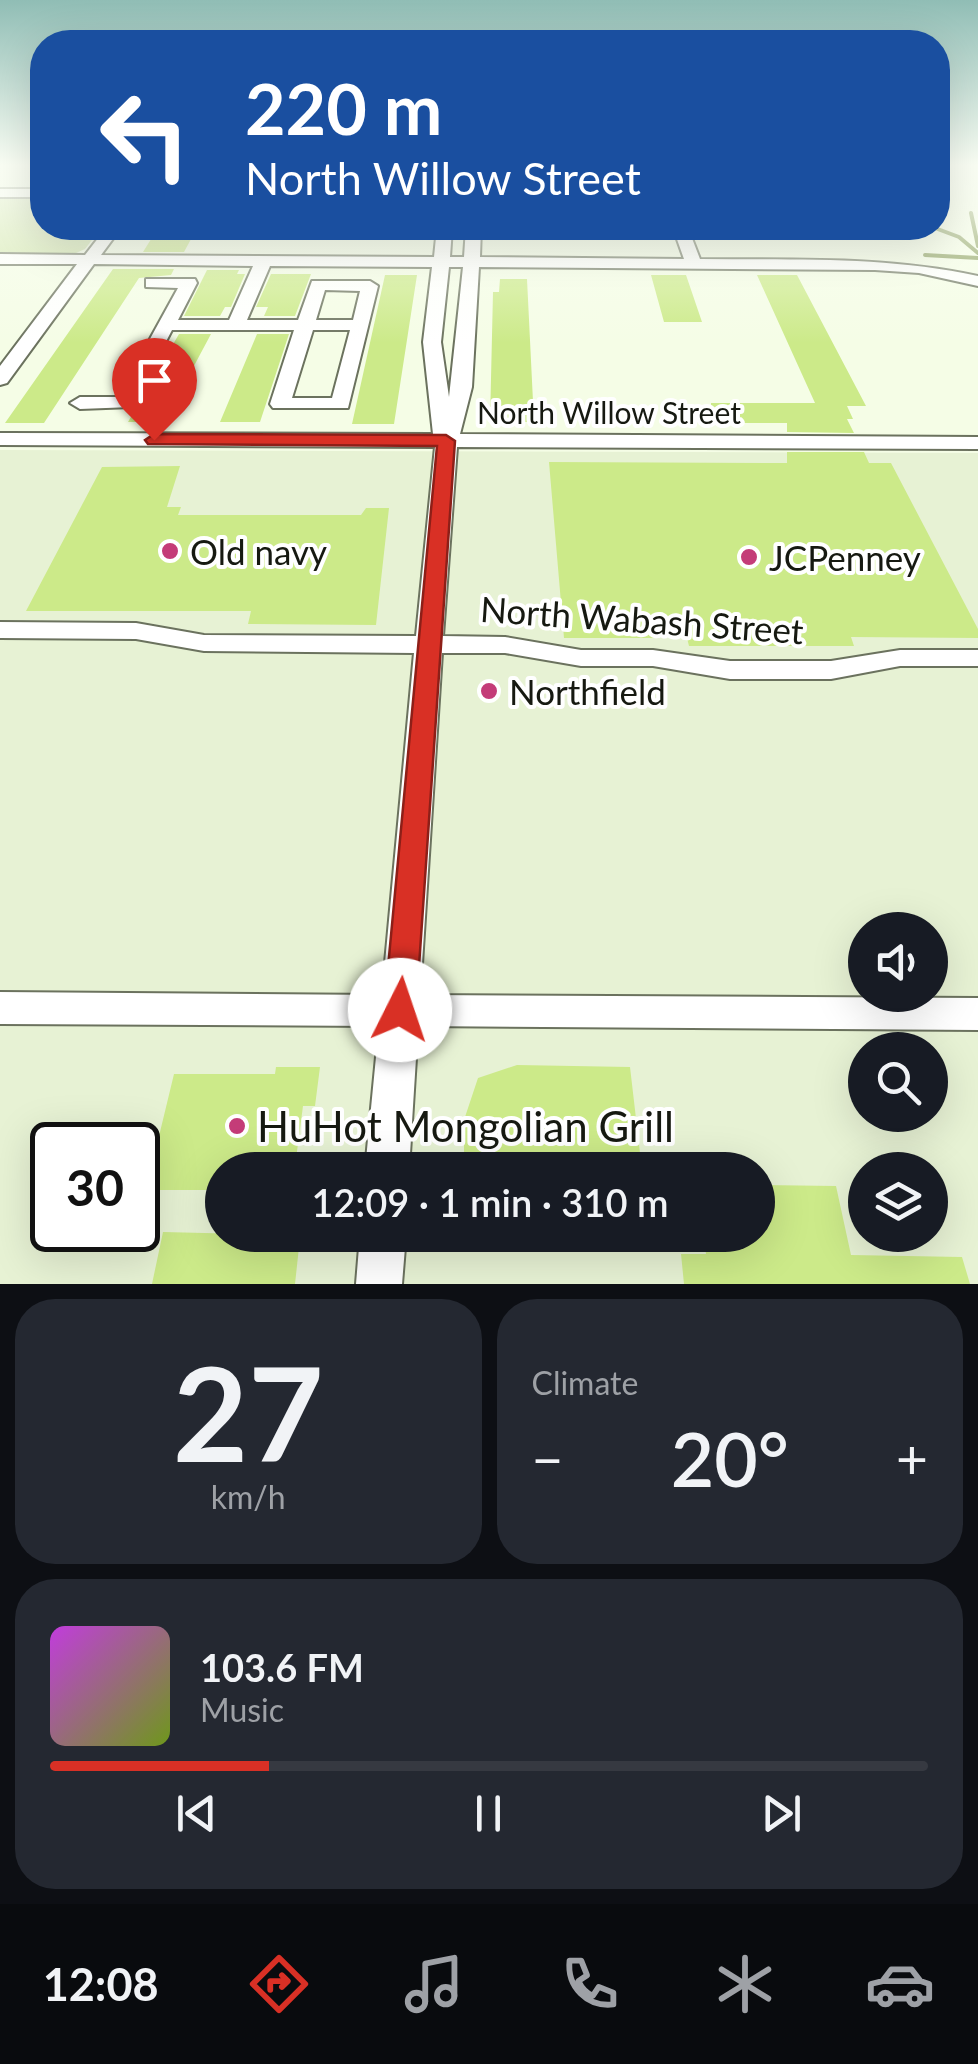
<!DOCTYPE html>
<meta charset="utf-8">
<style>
:root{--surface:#171b24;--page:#242831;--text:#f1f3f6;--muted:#9ea1a6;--line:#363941;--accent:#d93025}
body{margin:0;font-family:Lato,sans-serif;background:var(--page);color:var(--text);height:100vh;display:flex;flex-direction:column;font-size:38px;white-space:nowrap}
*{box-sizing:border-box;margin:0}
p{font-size:32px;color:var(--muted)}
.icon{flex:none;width:55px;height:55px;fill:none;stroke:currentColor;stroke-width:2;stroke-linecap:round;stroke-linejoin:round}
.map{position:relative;height:1284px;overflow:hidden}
.panel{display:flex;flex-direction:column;gap:15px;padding:15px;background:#0d0f14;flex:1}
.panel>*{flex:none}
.banner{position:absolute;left:30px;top:30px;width:920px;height:210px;border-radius:40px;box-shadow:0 10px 40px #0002;background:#1a4fa0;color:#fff;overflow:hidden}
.tools{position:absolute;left:848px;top:912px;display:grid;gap:20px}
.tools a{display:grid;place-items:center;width:100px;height:100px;border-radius:50%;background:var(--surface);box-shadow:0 10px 40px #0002;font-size:50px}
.speed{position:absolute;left:30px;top:1122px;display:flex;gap:20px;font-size:50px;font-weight:700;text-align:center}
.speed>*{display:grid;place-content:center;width:130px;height:130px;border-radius:50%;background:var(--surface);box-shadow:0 10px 40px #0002;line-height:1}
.speed .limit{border:5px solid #111;border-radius:15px;background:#fff;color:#111}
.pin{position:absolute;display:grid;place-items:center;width:85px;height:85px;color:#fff;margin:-102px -42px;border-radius:50% 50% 50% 0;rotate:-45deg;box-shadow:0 0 10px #0007}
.pin .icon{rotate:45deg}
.me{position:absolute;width:110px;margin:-55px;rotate:4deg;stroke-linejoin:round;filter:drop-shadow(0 0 8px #0008)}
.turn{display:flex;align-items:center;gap:35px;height:210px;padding:0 50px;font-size:45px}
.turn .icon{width:130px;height:130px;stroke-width:2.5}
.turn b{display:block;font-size:70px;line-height:85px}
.big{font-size:75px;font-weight:600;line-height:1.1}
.panel .card{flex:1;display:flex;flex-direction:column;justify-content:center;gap:15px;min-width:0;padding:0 35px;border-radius:40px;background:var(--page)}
.panel .dial{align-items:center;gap:0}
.dial b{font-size:130px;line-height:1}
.song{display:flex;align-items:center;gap:30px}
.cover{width:120px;height:120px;border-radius:15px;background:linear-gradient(135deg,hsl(290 70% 55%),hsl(80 70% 35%))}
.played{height:10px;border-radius:5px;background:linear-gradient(90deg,var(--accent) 25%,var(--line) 25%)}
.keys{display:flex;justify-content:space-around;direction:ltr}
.heat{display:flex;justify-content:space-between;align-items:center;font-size:55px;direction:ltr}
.panel .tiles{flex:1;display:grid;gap:15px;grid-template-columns:1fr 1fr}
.card:last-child{grid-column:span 2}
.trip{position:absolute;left:205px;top:1152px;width:570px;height:100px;border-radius:50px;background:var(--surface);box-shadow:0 10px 40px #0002;font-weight:600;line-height:100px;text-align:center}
.tabs{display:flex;height:160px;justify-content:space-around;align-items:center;background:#090b0e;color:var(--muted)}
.tabs .icon{width:70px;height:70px}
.tabs .selected{color:var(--accent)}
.tabs b{font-size:45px;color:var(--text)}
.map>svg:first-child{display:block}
</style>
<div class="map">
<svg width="978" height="1284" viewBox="0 0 978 1284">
<rect width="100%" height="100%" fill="#f5fde6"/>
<path fill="#e7f2d4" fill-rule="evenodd" d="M 0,450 L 978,453 L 978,1284 L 0,1284 ZM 865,930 L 930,930 L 930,995 L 865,995 ZM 865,1050 L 930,1050 L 930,1115 L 865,1115 ZM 52,1145 L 138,1145 L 138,1230 L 52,1230 ZM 222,1170 L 758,1170 L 758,1235 L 222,1235 ZM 865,1170 L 930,1170 L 930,1235 L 865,1235 Z"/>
<path fill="#d1e5ab" d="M 0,197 L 42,197 L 42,228 L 101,228 L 85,249 L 76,253 L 0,254 Z"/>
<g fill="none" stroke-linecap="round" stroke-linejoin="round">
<path stroke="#80954f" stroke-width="4" d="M 971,213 L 978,246
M 935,228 L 959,237 L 978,253
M 925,255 L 978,258"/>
</g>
<path fill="#ccea89" d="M 158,228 L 197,228 L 184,252 L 143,252 Z
M 113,269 L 174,269 L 171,275 L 139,278 L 44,423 L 5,423 Z
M 207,270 L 239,270 L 237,274 L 245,274 L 231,307 L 225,307 L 220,316 L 184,316 Z
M 271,274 L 311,274 L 295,316 L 264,316 L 268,307 L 256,307 Z
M 385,275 L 417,275 L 394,424 L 352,424 Z
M 651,275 L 686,275 L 702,322 L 664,322 Z
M 757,275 L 797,275 L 866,406 L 847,406 L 853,419 L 847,419 L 854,433 L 787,432 L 787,423 L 711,423 L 711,403 L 815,403 Z
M 500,279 L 527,279 L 534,422 L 490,422 L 493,292 L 499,292 Z
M 179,334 L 211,334 L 164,422 L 128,422 Z
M 257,334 L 289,334 L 260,422 L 220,422 Z
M 787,452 L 864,452 L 869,463 L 891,463 L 978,629 L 978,638 L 851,637 L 854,646 L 689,646 L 687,638 L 564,638 L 549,462 L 787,463 Z
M 180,466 L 167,507 L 181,507 L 178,515 L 361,515 L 366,508 L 389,508 L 376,625 L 248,624 L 251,611 L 26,611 L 102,467 Z
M 517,1065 L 630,1067 L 642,1170 L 464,1170 L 464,1120 L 478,1078 Z
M 276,1067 L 320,1067 L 315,1106 L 303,1106 L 296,1159 L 292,1159 L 290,1170 L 222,1170 L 222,1190 L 146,1190 L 174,1074 L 275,1074 Z
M 758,1185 L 836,1186 L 851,1255 L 962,1257 L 970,1284 L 684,1284 L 681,1254 L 706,1254 L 703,1235 L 758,1235 Z
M 163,1232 L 285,1235 L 291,1247 L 299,1247 L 295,1284 L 152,1284 Z"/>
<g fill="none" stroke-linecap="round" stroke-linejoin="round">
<defs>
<path id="minor" d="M 0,189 L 42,189 L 42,197 L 0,197 Z
M 106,228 L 121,228 L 101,255 L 434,257 L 437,228 L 452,228 L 450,257 L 464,257 L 466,228 L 481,228 L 480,257 L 684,259 L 673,228 L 688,228 L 700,259 C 794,260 886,256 978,276 L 978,286 L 919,273 L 875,270 L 479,267 L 472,387 L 460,434 L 978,437 L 978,449 L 457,447 L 443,636 L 505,637 L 581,650 L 653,650 L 730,661 L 831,661 L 900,650 L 978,650 L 978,666 L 900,666 L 831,679 L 730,679 L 653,666 L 581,666 L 505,653 L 442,653 L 420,995 L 978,998 L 978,1030 L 418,1026 L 409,1170 L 365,1170 L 379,1026 L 0,1024 L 0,992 L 382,995 L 414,653 L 204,651 L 136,639 L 0,638 L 0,622 L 136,623 L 204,635 L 416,636 L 435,447 L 0,445 L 0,433 L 433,434 L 423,342 L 432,267 L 270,266 L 247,320 L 298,320 L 312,281 L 370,281 L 378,286 L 348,408 L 273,408 L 270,404 L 294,330 L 172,330 L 132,407 L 80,409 L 70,403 L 80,397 L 118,397 L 178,288 L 146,287 L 146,279 L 195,279 L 197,283 L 178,320 L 229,320 L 253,266 L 94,264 L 7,383 L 0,385 L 0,366 L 77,264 L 0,264 L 0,254 L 85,255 ZM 449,267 L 463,267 L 449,397 L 441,342 ZM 325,290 L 360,291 L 353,320 L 316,320 ZM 313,330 L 350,330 L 332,398 L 292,398 Z
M 360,1235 L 406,1235 L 402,1284 L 356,1284 Z"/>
</defs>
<use href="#minor" stroke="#6b725e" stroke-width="4"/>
<use href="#minor" fill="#fff" fill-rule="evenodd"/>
</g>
<linearGradient id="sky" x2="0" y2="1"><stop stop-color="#90bdb5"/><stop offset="0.48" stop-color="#fafef4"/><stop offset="1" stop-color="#fafef4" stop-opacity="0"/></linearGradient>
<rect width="978" height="343" fill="url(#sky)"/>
<path fill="#d93025" stroke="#8d1f18" stroke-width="2.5" d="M 154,434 L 446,435 L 455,441 L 416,1010 L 411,1019 L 400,1023 L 389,1019 L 384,1010 L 437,446 L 148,444 L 145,440 Z"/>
<g fill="#c43c78" stroke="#fff" stroke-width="4">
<circle cx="170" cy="551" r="10"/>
<circle cx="749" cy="557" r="10"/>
<circle cx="489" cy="691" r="10"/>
<circle cx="237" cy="1126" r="10"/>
</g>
<g text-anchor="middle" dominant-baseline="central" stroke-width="8" stroke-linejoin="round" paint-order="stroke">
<g font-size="30" fill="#161911" stroke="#fff">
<text x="609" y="412">North Willow Street</text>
</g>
<g font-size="35" fill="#161911" stroke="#fff" text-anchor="start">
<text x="190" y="551">Old navy</text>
<text x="769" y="557">JCPenney</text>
<text x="509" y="691">Northfield</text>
</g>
<g font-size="35" fill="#161911" stroke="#fff">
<text transform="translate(642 619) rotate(4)">North Wabash Street</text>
</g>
<g font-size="42" fill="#161911" stroke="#fff" text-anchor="start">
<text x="257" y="1126">HuHot Mongolian Grill</text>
</g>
</g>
</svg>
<div class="tools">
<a><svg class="icon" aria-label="sound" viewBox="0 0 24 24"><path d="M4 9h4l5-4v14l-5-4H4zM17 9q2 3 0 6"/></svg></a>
<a><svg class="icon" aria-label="search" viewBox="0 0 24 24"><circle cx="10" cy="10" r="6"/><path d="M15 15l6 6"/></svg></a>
<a><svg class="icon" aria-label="layers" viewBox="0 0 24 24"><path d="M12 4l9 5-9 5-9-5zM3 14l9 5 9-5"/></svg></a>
</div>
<div class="speed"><div class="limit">30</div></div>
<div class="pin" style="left:154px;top:440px;background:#d93025"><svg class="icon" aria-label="arrive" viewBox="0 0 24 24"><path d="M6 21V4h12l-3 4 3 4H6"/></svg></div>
<svg class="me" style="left:400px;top:1010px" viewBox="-20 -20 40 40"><circle r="19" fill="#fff"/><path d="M0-13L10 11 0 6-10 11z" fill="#d93025"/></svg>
<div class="trip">12:09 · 1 min · 310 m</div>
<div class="banner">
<div class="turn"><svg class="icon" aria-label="left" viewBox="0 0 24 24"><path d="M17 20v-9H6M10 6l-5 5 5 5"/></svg><div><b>220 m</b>North Willow Street</div></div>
</div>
</div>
<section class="panel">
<div class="tiles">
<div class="card dial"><b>27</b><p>km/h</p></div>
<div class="card"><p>Climate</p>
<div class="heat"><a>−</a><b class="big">20°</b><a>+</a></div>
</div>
<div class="card">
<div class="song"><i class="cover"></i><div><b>103.6 FM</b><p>Music</p></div></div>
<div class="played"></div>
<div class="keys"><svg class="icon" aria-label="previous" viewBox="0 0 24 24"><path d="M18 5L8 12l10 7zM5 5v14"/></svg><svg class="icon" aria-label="pause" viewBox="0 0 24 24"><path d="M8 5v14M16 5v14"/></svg><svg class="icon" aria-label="next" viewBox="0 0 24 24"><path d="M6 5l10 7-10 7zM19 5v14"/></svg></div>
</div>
</div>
</section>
<nav class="tabs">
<b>12:08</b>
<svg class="icon selected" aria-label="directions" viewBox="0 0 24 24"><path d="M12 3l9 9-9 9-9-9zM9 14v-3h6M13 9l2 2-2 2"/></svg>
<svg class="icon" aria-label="music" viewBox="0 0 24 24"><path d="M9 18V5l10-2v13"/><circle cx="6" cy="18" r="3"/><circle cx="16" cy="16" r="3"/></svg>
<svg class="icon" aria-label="phone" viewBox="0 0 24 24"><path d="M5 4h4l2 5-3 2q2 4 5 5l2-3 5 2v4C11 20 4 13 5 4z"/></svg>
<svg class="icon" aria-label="climate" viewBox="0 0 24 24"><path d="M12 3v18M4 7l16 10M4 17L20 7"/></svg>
<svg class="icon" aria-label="car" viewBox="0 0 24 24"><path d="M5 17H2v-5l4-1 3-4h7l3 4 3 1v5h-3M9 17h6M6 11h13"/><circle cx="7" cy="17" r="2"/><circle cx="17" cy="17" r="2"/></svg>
</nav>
